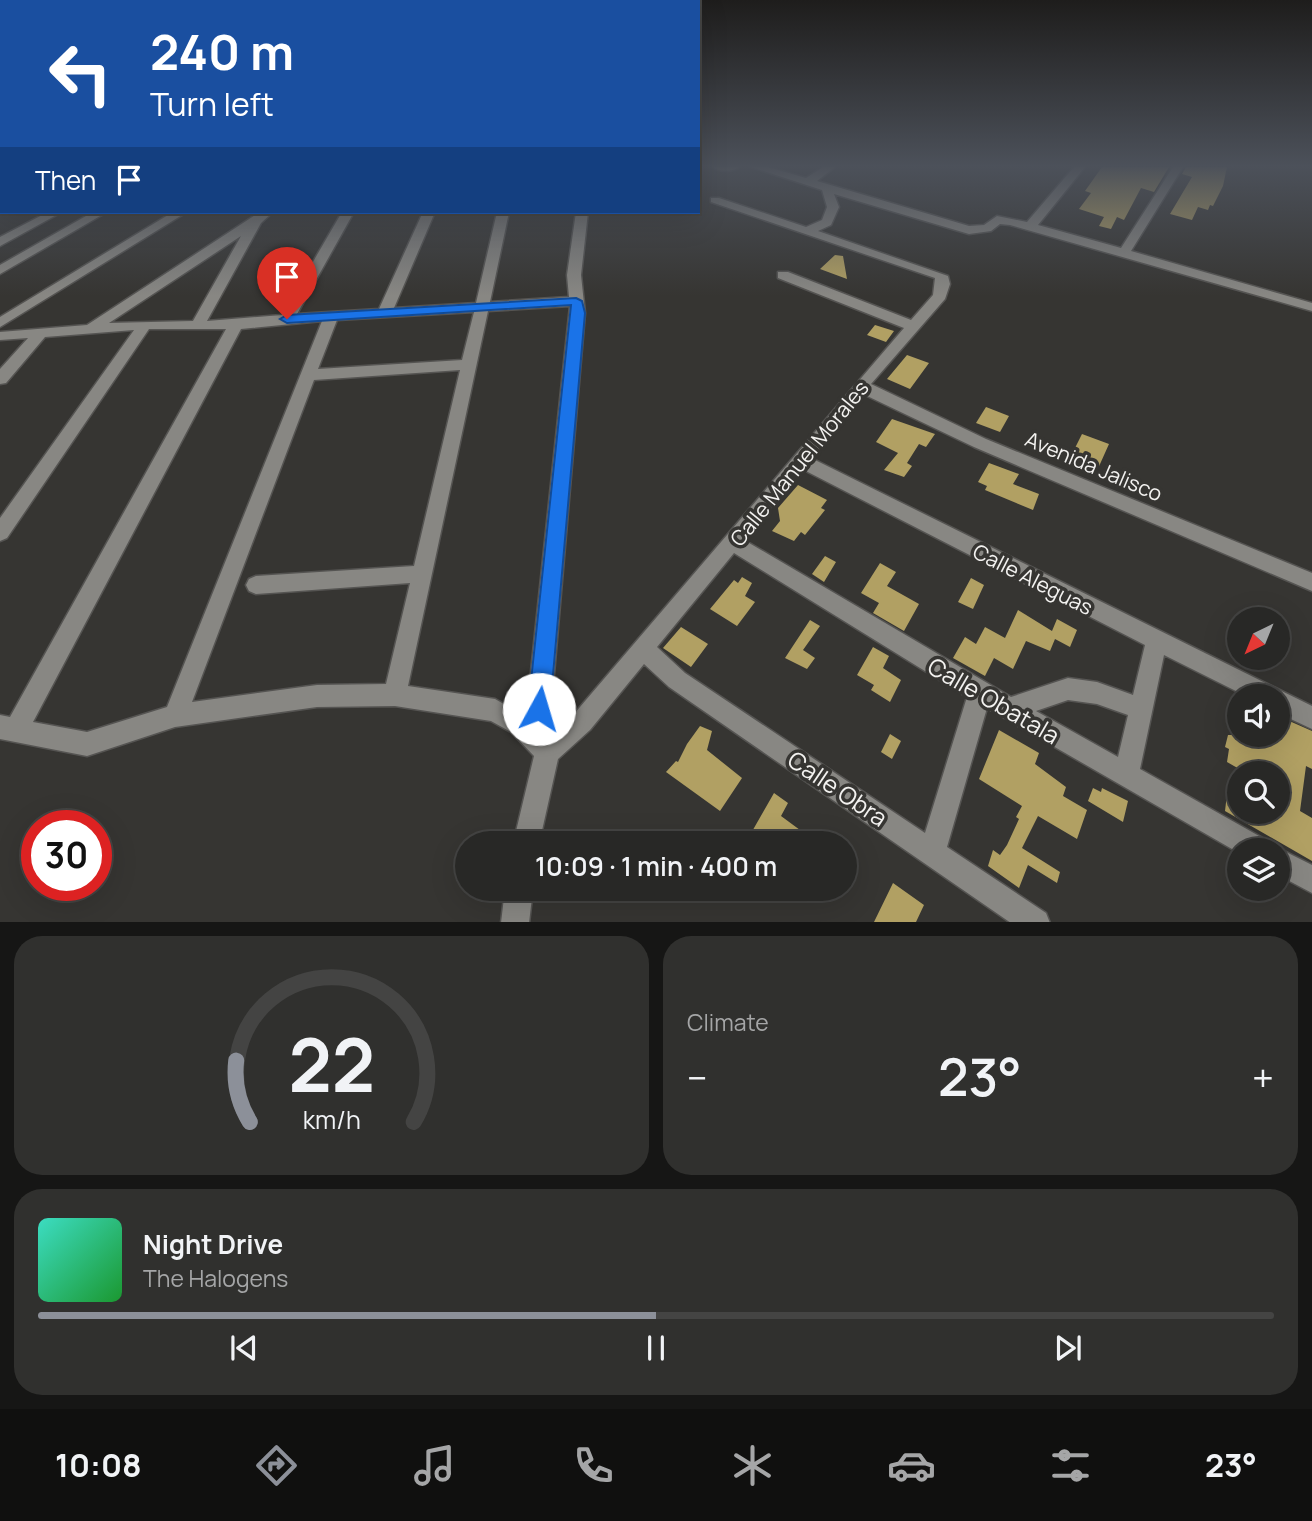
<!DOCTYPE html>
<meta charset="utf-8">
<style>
:root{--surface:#282826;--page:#30302e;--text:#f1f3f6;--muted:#a5a6a7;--line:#444443;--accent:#8c9099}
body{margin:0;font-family:Manrope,sans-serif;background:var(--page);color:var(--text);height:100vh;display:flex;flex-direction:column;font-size:26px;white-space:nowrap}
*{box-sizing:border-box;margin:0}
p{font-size:23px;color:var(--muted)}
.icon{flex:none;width:38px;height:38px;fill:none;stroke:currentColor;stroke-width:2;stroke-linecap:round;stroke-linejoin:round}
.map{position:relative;height:922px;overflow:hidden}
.drawer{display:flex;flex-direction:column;gap:14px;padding:14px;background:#161615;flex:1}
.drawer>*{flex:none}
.banner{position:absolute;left:0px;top:0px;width:700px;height:214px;box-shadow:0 7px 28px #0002,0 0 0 2px var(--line);background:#1a4fa0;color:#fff;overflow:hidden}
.needle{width:46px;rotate:223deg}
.fabs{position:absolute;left:1227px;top:607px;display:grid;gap:14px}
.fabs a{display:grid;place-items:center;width:63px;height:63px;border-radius:50%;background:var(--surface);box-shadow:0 7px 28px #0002,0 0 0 2px var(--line);font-size:35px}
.speed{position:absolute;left:21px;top:810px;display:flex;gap:14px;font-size:35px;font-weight:700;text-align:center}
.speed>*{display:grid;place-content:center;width:91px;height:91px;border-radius:50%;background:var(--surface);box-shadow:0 7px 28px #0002,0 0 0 2px var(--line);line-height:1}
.speed .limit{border:10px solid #d22;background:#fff;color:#111}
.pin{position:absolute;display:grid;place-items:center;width:60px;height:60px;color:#fff;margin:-72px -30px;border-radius:50% 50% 50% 0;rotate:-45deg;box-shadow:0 0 7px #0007}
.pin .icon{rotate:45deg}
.me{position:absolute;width:77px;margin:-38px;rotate:6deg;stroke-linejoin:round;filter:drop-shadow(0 0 5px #0008)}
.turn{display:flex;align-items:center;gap:24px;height:147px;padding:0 35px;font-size:32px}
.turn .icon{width:91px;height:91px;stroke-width:2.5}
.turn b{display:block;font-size:49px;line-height:60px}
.then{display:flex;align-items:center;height:66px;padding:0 35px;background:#0003;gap:14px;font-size:26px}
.big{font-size:52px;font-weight:600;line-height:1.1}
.drawer .widget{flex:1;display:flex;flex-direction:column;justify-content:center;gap:10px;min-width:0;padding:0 24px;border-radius:28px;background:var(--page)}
.drawer .dial{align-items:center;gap:0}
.dial svg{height:182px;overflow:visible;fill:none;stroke:var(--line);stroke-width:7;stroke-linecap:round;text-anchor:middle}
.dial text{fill:var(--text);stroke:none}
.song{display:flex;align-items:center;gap:21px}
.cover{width:84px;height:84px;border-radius:10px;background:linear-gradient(135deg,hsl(170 70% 55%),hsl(130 70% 35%))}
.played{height:7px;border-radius:4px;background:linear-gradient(90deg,var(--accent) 50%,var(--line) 50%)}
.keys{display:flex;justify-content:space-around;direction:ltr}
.heat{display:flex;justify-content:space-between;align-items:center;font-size:38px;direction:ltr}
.drawer .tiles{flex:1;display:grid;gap:14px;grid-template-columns:1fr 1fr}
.widget:last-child{grid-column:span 2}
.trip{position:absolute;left:455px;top:831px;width:402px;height:70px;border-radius:35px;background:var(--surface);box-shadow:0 7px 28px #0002,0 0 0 2px var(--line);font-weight:600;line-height:70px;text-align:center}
.tab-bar{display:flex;height:112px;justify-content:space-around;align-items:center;background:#10100f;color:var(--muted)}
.tab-bar .icon{width:49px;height:49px}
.tab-bar .on{color:var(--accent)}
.tab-bar b{font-size:32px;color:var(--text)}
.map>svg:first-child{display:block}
</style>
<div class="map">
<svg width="1312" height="923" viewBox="0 0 1312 923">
<rect width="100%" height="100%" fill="#363532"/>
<path fill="#b1a063" d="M 1102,167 L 1169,167 L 1154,192 L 1141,188 L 1124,220 L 1117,217 L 1111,229 L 1099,226 L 1104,217 L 1079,209 L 1091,193 L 1085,191 Z
M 1186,167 L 1227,167 L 1223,186 L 1213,206 L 1210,205 L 1208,210 L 1198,207 L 1192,220 L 1170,214 L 1192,177 L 1182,174 Z
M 835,255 L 843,256 L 847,279 L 820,269 Z
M 875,325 L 894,331 L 886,342 L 867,335 Z
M 907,355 L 929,363 L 910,389 L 887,379 Z
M 986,407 L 1009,416 L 1000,432 L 976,423 Z
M 892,419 L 935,434 L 926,447 L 919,444 L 907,463 L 912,466 L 904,477 L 884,470 L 898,453 L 876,442 Z
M 1082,434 L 1109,444 L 1096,473 L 1080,464 L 1082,459 L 1072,454 Z
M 989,463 L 1019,474 L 1013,484 L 1039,494 L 1033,510 L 985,490 L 987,486 L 978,482 Z
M 798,485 L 827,500 L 821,508 L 825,510 L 805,535 L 801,532 L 794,541 L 772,531 L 780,521 L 778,508 Z
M 825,556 L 836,562 L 824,582 L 812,574 Z
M 880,563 L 896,572 L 887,586 L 919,604 L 904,631 L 873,613 L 879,603 L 861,593 Z
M 742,577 L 752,583 L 745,596 L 755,602 L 737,626 L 710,609 L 734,580 L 738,583 Z
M 971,578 L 984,585 L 973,609 L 958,602 Z
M 1018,610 L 1052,631 L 1057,619 L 1077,630 L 1070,647 L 1055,639 L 1050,651 L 1026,641 L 1013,669 L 994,658 L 985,676 L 953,658 L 965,637 L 976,644 L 985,627 L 1005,638 Z
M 810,620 L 820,626 L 803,650 L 815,658 L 807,669 L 785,658 Z
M 681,627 L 708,644 L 691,667 L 663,648 Z
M 873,647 L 889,656 L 883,668 L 901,680 L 890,702 L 871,690 L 874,685 L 857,675 Z
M 1278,716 L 1312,731 L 1312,769 L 1306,766 L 1300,811 L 1312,818 L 1312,861 L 1225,811 L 1227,794 L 1239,800 L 1239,812 L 1278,812 L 1278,774 L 1248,774 L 1227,762 L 1229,749 L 1225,747 L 1228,735 L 1278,735 Z
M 700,726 L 712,731 L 707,750 L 742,778 L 720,811 L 666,772 L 676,761 L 678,762 L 687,744 Z
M 999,730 L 1039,753 L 1035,764 L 1066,787 L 1063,796 L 1087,810 L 1077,839 L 1038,816 L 1022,848 L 1060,872 L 1057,883 L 1028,865 L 1019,888 L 988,866 L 993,850 L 1000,855 L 1007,845 L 1019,819 L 1016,817 L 1022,806 L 979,779 Z
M 890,734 L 901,741 L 892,759 L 881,752 Z
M 1093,788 L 1101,792 L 1102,788 L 1128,801 L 1123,822 L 1088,801 Z
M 774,793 L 788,803 L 781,816 L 819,844 L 761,844 L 750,835 Z
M 893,883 L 924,905 L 916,922 L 874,922 Z"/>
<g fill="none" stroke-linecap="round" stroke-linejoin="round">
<defs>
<path id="minor" d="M 713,167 L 739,167 C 734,172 718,172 713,167 Z
M 751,167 L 768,167 L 806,178 L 823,167 L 835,167 L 817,181 L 969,226 L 984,225 L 997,216 L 1027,222 L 1074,167 L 1085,167 L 1038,225 L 1121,248 L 1173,167 L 1183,167 L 1131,251 L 1312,303 L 1312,311 L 1010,225 L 1000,224 L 991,231 L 969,234 L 834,194 L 839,207 L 831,225 L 818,231 L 948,276 L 950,284 L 945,299 L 871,384 L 986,439 L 1312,573 L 1312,591 L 974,447 L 863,394 L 811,458 L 1312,706 L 1312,729 L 1278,713 L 1278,696 L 1246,696 L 1164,655 L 1140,769 L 1268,841 L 1272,850 L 1278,848 L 1312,865 L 1312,893 L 1278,875 L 1278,850 L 1239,850 L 1239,853 L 987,708 L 947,847 L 1046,913 L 1050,923 L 1011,923 L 669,687 L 644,664 L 590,730 L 558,759 L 539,844 L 513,844 L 534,756 L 511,732 L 491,721 L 395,706 L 317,707 L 175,727 L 87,756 L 0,739 L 0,715 L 10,717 L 226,329 L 149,329 L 7,538 L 0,541 L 0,518 L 134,330 L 45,337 L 6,383 L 0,384 L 0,369 L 28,338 L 0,340 L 0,332 L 87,325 L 260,212 L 273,212 L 261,223 L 207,321 L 282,315 L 342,212 L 354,212 L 297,314 L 379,309 L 423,212 L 435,212 L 394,308 L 476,303 L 497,212 L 509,212 L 490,302 L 569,297 L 567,275 L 576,212 L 588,212 L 581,275 L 585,313 L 551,709 L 555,730 L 574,714 L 904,328 L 778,278 L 778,272 L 788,272 L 911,320 L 933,295 L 935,278 L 711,202 L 711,198 L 719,198 L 806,227 L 822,220 L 827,207 L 822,190 ZM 241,236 L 193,321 L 109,323 ZM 570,306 L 527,709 L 529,718 L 495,699 L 408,686 L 488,311 ZM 474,312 L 462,360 L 318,369 L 337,320 ZM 322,321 L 167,707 L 87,732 L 33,722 L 241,329 ZM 460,370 L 414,566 L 256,576 L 249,579 L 246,585 L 249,591 L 256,594 L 410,583 L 386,684 L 317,685 L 192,702 L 314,380 ZM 802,469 L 1145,645 L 1133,695 L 1097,682 L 1068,678 L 1011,697 L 744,540 ZM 734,553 L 967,697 L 925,833 L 685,673 L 657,647 ZM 1068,700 L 1097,704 L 1128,715 L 1118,757 L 1036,711 Z
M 48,212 L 62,212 L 0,246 L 0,237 Z
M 93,212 L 107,212 L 0,274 L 0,265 Z
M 173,212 L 187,212 L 0,327 L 0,317 Z
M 505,889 L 533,889 L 529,923 L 501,923 Z"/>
</defs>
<use href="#minor" stroke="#555452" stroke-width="3"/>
<use href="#minor" fill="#888783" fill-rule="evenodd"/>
</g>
<linearGradient id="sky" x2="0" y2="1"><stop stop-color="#1e1d1c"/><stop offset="0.56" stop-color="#4c515a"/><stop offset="1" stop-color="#4c515a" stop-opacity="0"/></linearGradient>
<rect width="1312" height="296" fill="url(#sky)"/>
<path fill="#1a73e8" stroke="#114b97" stroke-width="2" d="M 576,298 L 582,301 L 585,313 L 550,709 L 546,717 L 539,720 L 532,717 L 528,709 L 571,305 L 287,323 L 280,319 L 287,315 Z"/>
<g text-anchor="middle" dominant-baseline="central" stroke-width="7" stroke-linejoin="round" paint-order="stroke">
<g font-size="21" fill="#f3f2f0" stroke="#363532">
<text transform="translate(799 463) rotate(-51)">Calle Manuel Morales</text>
<text transform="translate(1094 466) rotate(23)">Avenida Jalisco</text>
<text transform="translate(1033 579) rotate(27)">Calle Aleguas</text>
</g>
<g font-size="24" fill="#f3f2f0" stroke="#363532">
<text transform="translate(994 700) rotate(30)">Calle Obatala</text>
<text transform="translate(838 788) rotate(34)">Calle Obra</text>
</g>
</g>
</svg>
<div class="fabs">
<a><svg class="needle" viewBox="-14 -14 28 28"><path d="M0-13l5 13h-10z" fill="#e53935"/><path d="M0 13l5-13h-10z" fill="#a5a6a7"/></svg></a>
<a><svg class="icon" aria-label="sound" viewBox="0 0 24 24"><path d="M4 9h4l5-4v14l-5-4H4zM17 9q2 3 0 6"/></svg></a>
<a><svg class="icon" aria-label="search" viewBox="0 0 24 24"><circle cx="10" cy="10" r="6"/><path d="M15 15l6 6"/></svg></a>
<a><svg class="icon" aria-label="layers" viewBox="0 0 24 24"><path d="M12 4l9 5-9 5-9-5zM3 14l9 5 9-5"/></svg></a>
</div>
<div class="speed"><div class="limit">30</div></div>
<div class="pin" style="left:287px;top:319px;background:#d93025"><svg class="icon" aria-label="arrive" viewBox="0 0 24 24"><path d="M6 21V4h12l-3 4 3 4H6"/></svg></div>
<svg class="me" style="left:539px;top:709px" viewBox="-20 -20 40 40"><circle r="19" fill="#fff"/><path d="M0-13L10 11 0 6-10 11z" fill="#1a73e8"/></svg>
<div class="trip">10:09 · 1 min · 400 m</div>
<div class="banner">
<div class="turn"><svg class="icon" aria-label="left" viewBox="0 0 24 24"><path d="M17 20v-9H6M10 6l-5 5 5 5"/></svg><div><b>240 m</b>Turn left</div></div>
<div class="then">Then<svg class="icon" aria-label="arrive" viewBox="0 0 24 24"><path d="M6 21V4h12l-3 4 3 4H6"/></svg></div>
</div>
</div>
<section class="drawer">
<div class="tiles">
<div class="widget dial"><svg viewBox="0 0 100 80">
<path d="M14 69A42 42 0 1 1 86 69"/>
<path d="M14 69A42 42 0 0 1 8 42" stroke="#8c9099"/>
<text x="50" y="56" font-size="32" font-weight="700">22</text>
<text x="50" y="72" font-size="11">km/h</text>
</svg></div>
<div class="widget"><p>Climate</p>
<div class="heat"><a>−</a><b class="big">23°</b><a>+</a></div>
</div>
<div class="widget">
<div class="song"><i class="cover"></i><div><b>Night Drive</b><p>The Halogens</p></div></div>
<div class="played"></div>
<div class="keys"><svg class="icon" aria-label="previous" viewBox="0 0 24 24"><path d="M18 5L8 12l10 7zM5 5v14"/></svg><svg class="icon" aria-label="pause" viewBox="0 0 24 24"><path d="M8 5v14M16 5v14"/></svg><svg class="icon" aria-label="next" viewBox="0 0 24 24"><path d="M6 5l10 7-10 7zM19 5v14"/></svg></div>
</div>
</div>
</section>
<nav class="tab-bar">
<b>10:08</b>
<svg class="icon on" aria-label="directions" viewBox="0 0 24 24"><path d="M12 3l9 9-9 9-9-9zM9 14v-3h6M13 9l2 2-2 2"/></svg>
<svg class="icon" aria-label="music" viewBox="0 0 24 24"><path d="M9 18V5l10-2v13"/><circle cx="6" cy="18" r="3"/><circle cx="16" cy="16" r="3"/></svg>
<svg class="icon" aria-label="phone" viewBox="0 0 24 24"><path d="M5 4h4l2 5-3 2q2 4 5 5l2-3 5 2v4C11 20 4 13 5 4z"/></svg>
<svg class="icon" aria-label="climate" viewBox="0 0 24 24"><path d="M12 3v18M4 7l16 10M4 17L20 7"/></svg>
<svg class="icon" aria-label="car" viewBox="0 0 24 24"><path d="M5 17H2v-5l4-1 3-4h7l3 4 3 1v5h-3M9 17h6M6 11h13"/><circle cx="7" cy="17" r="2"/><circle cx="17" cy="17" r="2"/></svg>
<svg class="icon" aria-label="filters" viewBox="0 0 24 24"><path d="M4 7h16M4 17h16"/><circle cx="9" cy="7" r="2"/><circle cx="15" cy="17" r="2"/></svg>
<b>23°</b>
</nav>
